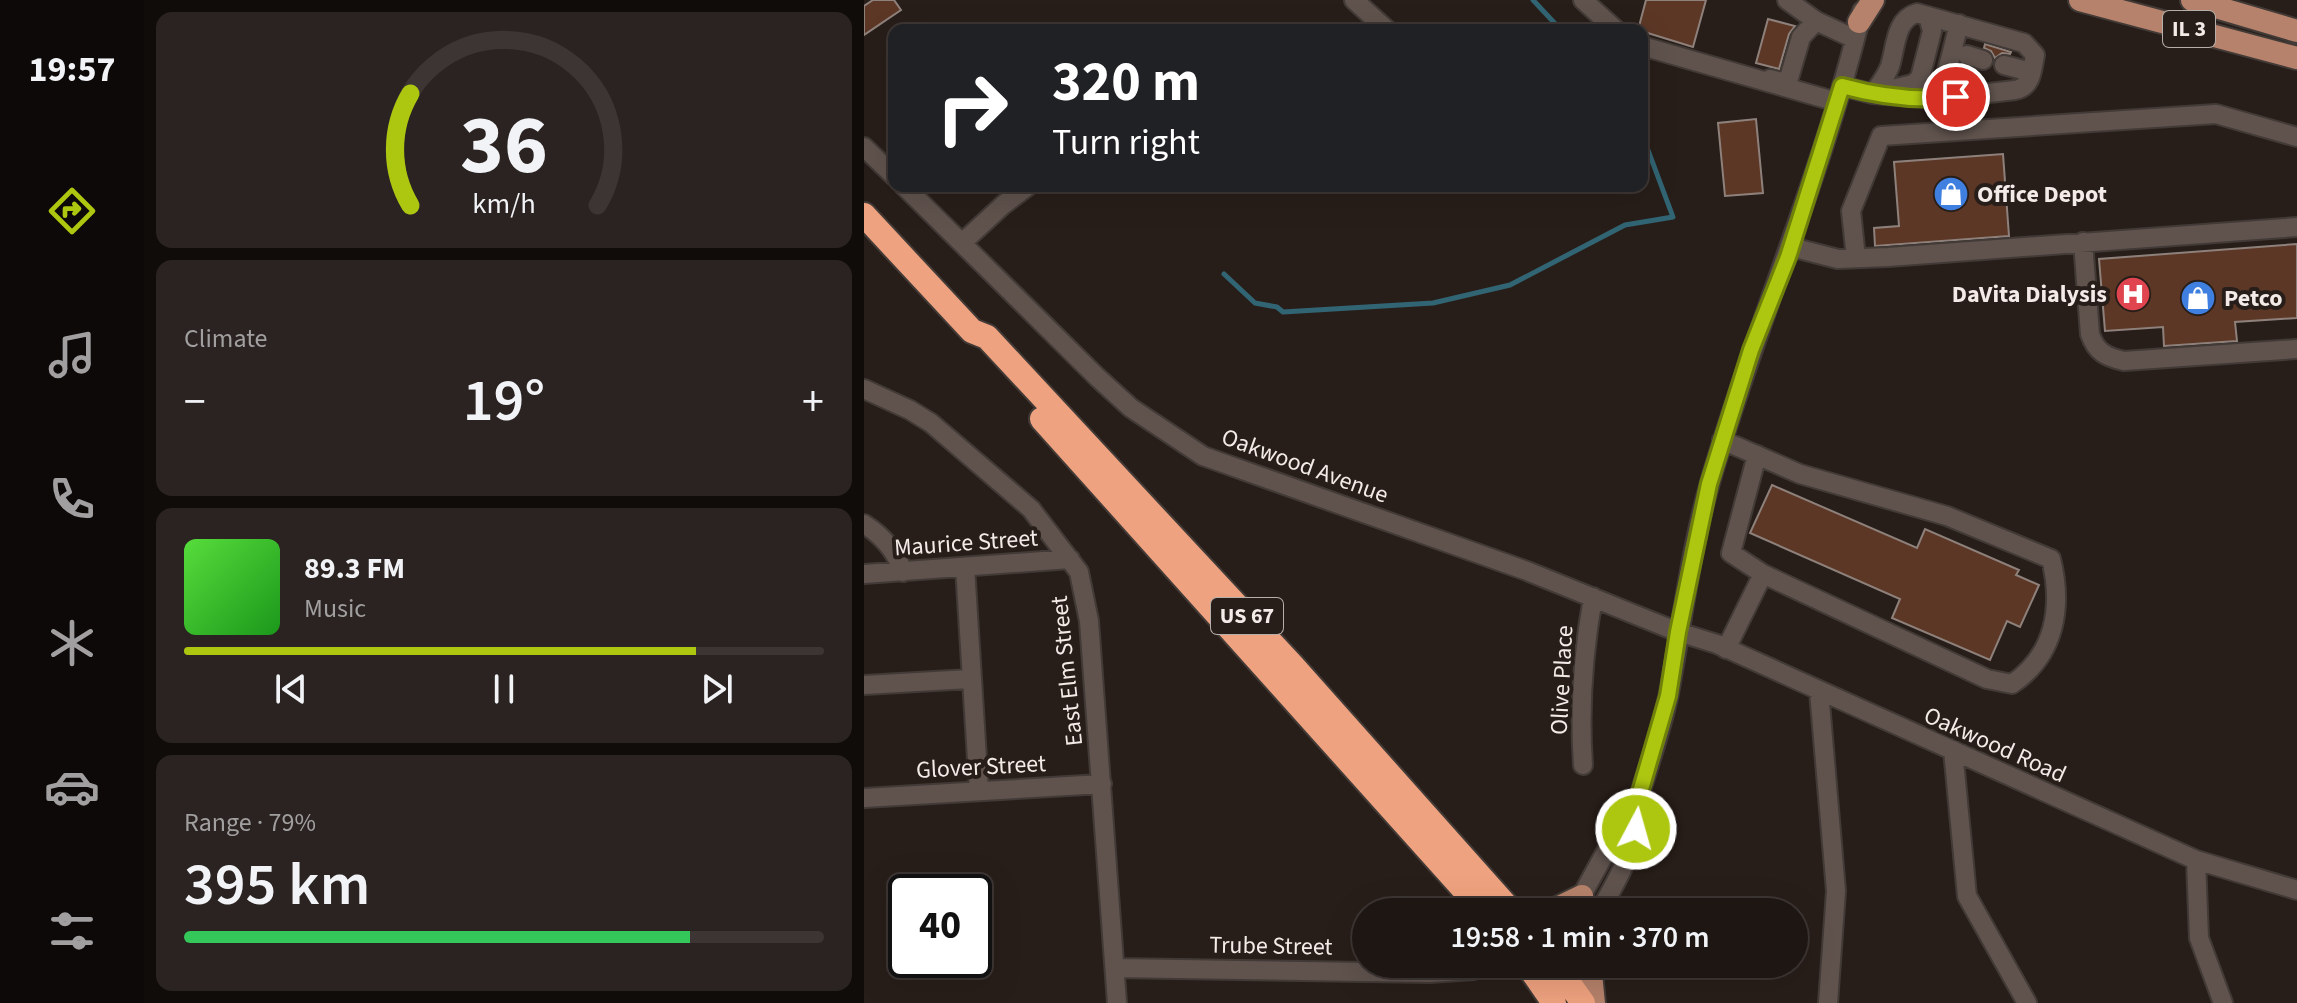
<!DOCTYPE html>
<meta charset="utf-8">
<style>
:root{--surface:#1e1613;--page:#2b2321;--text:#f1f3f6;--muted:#a19fa0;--line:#3c3533;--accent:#adc610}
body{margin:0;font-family:"Source Sans 3",sans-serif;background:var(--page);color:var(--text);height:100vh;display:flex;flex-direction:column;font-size:30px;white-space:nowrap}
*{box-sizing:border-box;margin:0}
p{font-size:26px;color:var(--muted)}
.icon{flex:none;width:44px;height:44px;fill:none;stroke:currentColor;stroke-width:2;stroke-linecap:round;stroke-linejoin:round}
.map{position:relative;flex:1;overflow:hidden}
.panel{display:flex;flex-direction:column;gap:12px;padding:12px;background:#100c0a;width:720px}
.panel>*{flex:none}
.banner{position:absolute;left:24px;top:24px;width:760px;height:168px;border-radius:16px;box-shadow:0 8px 32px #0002,0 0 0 2px var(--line);background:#202124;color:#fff;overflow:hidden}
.speed{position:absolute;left:24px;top:874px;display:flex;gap:16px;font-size:40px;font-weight:700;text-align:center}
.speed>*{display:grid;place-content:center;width:104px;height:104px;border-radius:50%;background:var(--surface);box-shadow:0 8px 32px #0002,0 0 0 2px var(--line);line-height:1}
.speed .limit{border:4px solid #111;border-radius:12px;background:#fff;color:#111}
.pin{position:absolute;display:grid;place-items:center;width:68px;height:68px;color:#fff;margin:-34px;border:4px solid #fff;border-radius:50%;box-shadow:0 2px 8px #0007}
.me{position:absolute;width:88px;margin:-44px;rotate:6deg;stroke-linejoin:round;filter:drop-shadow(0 0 6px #0008)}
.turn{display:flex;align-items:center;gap:28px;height:168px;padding:0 32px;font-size:36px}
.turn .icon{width:104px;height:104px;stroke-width:2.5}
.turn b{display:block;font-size:56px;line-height:68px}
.big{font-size:60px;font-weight:600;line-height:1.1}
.panel .tile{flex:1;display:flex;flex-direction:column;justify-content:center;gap:12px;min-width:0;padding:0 28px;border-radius:16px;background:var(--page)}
.panel .dial{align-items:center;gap:0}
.dial svg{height:208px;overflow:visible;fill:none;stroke:var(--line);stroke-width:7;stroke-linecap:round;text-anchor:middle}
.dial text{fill:var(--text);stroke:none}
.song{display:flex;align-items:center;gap:24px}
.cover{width:96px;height:96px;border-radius:12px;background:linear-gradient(135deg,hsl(110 70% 55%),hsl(120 70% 35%))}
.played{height:8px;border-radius:4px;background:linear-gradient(90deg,var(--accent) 80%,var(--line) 80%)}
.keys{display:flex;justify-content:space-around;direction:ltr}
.heat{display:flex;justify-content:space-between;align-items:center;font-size:44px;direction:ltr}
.charge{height:12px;border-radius:6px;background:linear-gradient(90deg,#34c759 79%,var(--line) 0)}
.trip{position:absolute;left:488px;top:898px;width:456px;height:80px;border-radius:40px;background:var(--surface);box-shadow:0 8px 32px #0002,0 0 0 2px var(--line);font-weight:600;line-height:80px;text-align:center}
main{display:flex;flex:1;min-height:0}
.tabs{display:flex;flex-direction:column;width:144px;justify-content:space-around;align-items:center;background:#0c0908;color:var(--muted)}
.tabs .icon{width:56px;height:56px}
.tabs .active{color:var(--accent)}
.tabs b{font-size:36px;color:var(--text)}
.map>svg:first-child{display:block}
</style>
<main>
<nav class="tabs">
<b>19:57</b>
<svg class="icon active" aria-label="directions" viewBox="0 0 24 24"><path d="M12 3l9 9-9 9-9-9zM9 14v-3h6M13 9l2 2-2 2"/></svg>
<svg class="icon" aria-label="music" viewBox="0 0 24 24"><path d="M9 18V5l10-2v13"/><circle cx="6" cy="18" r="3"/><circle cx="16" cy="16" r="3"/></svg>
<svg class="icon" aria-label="phone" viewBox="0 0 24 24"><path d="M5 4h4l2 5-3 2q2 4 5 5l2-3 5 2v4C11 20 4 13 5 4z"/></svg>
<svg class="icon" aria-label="climate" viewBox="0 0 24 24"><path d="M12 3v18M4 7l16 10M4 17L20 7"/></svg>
<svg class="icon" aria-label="car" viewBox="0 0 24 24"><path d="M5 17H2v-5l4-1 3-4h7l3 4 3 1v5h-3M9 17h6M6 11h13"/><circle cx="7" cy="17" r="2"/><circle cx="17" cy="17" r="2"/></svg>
<svg class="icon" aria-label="filters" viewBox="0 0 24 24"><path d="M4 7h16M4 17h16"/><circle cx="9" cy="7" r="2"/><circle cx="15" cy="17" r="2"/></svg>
</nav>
<section class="panel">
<div class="tile dial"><svg viewBox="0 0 100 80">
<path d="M14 69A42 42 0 1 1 86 69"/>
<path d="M14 69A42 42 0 0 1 14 26" stroke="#adc610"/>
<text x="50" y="56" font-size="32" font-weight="700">36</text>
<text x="50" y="72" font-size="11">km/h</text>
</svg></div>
<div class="tile"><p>Climate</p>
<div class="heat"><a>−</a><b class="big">19°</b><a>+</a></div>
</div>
<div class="tile">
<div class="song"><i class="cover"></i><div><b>89.3 FM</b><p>Music</p></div></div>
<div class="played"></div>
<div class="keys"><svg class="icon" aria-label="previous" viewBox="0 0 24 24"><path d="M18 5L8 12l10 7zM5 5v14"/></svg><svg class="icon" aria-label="pause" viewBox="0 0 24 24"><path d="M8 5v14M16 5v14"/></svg><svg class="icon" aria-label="next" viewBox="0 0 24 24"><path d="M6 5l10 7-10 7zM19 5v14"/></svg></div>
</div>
<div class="tile"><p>Range · 79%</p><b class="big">395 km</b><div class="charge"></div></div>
</section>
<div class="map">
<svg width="1433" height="1003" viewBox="0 0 1433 1003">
<rect width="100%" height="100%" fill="#281e19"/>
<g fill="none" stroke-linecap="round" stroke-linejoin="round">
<path stroke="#326574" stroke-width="5" d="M 669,0 L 697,30
M 360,274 L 391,303 L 413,307 L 419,312 L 569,303 L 646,285 L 761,225 L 809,217 L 778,134"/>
</g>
<path fill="#5c3726" stroke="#8e817b" stroke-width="2" d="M 9,0 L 30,0 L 37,10 L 0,35 L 0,6 Z
M 782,0 L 842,0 L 829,47 L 774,30 Z
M 904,19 L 931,26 L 925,34 L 915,69 L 892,63 Z
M 1121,44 L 1147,52 L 1146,54 L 1138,53 L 1131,58 L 1127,51 L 1120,48 Z
M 892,119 L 899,193 L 861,196 L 854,123 Z
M 1139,154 L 1145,236 L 1011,246 L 1010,228 L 1035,226 L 1030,162 Z
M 1433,244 L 1433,318 L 1371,322 L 1373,341 L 1300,346 L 1299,327 L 1241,331 L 1235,259 Z
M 908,485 L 1053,548 L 1061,529 L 1155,570 L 1152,575 L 1175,585 L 1156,627 L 1143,621 L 1126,660 L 1028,618 L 1036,599 L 886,533 Z"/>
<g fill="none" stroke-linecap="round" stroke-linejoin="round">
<defs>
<path id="minor" d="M 490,0 L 523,30
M 719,0 L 752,30
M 923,0 L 952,21 L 991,39
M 1053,13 L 1160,43 L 1171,55 C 1168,70 1168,87 1151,90 L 1074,99 L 1009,94 C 1015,85 1022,77 1026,66 C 1032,47 1031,19 1053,13 Z
M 778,46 L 973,102
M 1103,55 L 1119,60
M 1140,65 L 1167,72
M 906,79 L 918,82 L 925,78 L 937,37 L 952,21
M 978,86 L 1009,94 L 1049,84 L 1056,78 L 1068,31 L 1064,16
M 1059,93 L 1071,93 L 1079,87 L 1095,24
M 0,147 L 30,176
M 40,186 L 233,377 L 267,408 L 339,456 L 663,571 L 814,632 L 853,644 L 1332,860 L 1433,890
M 99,242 L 139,205 L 164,186
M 1219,242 L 1226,334 C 1232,352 1242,357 1260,361 L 1433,349
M 927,247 L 974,259 L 1024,257 L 1433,227
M 992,258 L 987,211 L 1017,136 L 1352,114 L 1433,137
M 0,389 L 46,410 L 67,423 L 167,509 L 215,572 L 225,621 L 253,1003
M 858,440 L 936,474 L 1083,516 L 1187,559 C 1199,607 1191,655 1148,684 L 1123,679 L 899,574 L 862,649
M 893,455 L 867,553 L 899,574
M 0,524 C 19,536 32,551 39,572
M 101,567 L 115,791
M 0,574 L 206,559
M 0,685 L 106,679
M 955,691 L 972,891 L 964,1003
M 1089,750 L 1103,896 L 1163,1003
M 719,765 C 715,708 719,653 729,597
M 0,798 L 238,784
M 1332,860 L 1335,938 L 1359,1003
M 712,906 L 756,826 L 771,810
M 735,912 C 753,881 774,846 771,810 C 782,772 797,732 805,693 C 818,623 827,547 847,479 C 893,321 960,171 998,11
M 251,968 L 566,973 L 609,970"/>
<path id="major" d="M 1216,0 L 1433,58
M 1328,0 L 1433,31
M 995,22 L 1009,0
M 685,912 L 718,896
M 726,964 L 730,1003"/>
<path id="highway" d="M 0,215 L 108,331 L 123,337 L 428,665 L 648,912
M 178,419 L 620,912
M 663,964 L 690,1003
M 691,964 L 719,1003"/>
</defs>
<use href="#minor" stroke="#423a36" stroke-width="22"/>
<use href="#major" stroke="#423a36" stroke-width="26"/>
<use href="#highway" stroke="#423a36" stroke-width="28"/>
<use href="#minor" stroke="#60534e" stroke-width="18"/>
<use href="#major" stroke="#b6826b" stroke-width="22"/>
<use href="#highway" stroke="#efa27f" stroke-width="24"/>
</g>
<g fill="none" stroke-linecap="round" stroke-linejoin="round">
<defs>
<path id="route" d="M 772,829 L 771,810 L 804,696 L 814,632 L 845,484 L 887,350 L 924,257 L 978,86 C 1014,96 1055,101 1092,97"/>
</defs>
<use href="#route" stroke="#70810a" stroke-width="20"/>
<use href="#route" stroke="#adc610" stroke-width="14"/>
</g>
<defs>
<symbol id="shop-disc" viewBox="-11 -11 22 22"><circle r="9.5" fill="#3f7fe0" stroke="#281e19"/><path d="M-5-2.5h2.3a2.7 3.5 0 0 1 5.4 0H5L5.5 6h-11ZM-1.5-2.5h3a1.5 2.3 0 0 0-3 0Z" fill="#fff"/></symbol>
<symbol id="hospital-disc" viewBox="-11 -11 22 22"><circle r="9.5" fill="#e0444e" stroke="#281e19"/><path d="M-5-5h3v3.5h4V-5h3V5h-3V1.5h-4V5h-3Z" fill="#fff"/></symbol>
</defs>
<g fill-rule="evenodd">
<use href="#shop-disc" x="1067" y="174" width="40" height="40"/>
<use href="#hospital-disc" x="1249" y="274" width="40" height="40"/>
<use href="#shop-disc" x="1314" y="278" width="40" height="40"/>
</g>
<g text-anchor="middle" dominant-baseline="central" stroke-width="8" stroke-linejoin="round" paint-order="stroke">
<g fill="#281e19" stroke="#b5aea9" stroke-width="2">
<rect x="1299" y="11" width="52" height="36" rx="6"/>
<rect x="347" y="598" width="72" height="36" rx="6"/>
</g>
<g font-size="22" font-weight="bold" fill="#f2ebe7">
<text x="1325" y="29">IL 3</text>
<text x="383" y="616">US 67</text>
</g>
<g font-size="24" font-weight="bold" fill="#f2ebe7" stroke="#281e19" text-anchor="start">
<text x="1113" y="194">Office Depot</text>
<text x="1243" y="294" text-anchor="end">DaVita Dialysis</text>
<text x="1360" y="298">Petco</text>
</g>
<g font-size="24" fill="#f2ebe7" stroke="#281e19">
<text transform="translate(441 466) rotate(20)">Oakwood Avenue</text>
<text transform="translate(102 543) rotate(-4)">Maurice Street</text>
<text transform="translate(203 671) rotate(-96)">East Elm Street</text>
<text transform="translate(698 680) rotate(-87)">Olive Place</text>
<text transform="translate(1131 745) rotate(24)">Oakwood Road</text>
<text transform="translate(117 767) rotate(-3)">Glover Street</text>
<text transform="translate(407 946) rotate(1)">Trube Street</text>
</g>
</g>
</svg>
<div class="speed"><div class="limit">40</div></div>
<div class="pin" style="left:1092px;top:97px;background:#d93025"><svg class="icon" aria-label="arrive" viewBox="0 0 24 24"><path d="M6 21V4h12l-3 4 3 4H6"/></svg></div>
<svg class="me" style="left:772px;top:829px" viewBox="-20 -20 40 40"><circle r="17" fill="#adc610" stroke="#fff" stroke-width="3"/><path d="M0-11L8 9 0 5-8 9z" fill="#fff"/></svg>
<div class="trip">19:58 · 1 min · 370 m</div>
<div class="banner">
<div class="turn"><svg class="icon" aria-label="right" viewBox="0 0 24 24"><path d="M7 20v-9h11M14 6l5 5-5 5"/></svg><div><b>320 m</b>Turn right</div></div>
</div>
</div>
</main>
